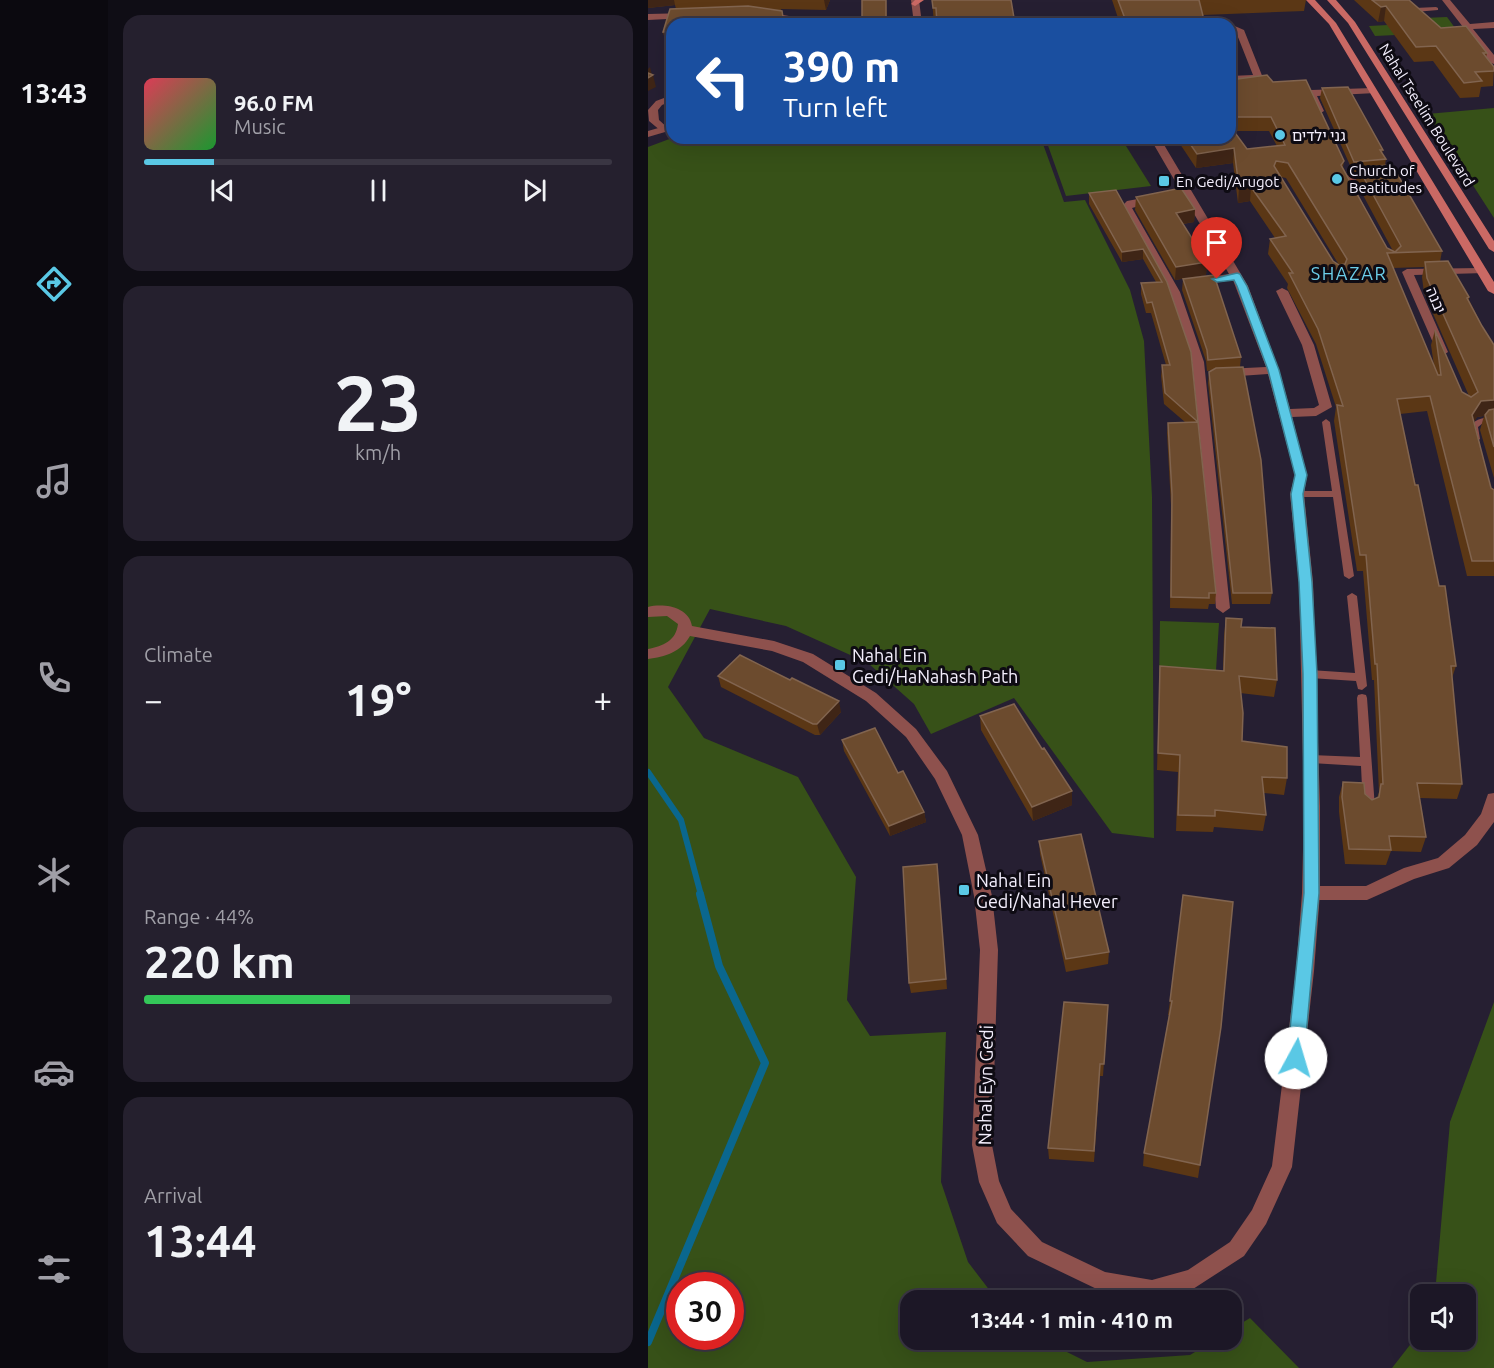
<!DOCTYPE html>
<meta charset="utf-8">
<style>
:root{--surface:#1c1726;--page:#25202e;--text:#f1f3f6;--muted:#a09fa7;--line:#3a3643;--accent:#5ac8e5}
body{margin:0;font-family:Ubuntu,"Noto Sans Hebrew",sans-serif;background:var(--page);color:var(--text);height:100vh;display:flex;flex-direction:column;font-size:22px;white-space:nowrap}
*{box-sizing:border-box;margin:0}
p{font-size:20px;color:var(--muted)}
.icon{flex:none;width:33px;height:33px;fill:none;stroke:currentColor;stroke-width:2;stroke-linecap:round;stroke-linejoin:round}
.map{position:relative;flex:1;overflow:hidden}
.drawer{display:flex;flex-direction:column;gap:15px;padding:15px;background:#0f0d15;width:540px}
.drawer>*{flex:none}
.guide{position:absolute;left:18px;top:18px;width:570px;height:126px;border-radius:18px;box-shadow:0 6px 24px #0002,0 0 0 2px var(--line);background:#1a4fa0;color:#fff;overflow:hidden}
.tools{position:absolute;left:762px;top:1284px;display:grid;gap:12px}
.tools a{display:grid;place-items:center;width:66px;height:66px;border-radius:12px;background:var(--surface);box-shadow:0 6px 24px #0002,0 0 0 2px var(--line);font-size:30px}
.speed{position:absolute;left:18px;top:1272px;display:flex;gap:12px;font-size:30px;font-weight:700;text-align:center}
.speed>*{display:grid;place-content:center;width:78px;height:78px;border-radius:50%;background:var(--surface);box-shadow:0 6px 24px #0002,0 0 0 2px var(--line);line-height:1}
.speed .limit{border:9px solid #d22;background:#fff;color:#111}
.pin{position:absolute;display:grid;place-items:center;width:51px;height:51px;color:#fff;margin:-62px -26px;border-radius:50% 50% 50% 0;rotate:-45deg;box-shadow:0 0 6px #0007}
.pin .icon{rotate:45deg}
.me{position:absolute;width:66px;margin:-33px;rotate:6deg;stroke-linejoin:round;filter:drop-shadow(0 0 4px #0008)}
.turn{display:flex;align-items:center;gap:21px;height:126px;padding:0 18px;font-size:27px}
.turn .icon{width:78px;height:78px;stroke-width:2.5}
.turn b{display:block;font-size:42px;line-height:51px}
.big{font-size:45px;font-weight:600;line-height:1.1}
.drawer .widget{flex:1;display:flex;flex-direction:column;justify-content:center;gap:9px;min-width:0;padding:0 21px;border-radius:18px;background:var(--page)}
.drawer .dial{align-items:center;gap:0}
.dial b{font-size:78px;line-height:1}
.song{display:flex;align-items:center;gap:18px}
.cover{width:72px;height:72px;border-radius:9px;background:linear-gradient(135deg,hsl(350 70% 55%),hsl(130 70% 35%))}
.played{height:6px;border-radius:3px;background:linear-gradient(90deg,var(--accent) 15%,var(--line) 15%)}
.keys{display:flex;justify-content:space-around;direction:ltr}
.heat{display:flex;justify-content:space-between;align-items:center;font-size:33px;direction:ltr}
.charge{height:9px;border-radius:4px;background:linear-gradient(90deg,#34c759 44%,var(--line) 0)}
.trip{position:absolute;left:252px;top:1290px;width:342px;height:60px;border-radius:18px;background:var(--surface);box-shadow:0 6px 24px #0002,0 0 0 2px var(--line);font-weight:600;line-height:60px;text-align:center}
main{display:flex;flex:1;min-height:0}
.menu{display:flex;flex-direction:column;width:108px;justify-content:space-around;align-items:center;background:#0b090f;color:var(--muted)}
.menu .icon{width:42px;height:42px}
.menu .active{color:var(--accent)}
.menu b{font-size:27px;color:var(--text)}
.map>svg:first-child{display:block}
</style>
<main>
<nav class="menu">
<b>13:43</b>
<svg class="icon active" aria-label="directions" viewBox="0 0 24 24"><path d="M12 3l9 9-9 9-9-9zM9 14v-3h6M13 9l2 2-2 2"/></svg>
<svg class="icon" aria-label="music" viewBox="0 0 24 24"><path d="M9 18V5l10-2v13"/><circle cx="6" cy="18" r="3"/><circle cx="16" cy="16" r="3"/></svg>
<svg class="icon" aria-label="phone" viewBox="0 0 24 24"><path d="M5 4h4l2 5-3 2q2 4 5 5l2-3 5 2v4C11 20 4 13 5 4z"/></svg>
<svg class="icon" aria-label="climate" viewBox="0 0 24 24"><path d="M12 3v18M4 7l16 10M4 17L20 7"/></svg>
<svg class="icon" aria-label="car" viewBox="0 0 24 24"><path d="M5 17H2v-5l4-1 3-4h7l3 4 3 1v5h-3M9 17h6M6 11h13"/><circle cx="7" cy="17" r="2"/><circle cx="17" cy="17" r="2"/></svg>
<svg class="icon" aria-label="filters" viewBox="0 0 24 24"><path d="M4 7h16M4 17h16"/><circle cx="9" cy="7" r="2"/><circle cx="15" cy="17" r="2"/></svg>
</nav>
<section class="drawer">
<div class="widget">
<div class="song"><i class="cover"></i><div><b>96.0 FM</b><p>Music</p></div></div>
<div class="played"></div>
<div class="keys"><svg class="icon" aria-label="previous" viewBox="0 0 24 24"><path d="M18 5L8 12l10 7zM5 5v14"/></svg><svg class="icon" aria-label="pause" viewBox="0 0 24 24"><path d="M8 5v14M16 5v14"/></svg><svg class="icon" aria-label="next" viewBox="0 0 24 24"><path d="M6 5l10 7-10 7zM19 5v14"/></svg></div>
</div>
<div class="widget dial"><b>23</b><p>km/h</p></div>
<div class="widget"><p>Climate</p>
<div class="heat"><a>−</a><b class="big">19°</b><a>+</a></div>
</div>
<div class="widget"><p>Range · 44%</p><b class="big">220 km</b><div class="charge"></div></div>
<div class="widget"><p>Arrival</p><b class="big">13:44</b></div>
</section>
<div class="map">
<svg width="846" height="1368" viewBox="0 0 846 1368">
<rect width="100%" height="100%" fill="#261f32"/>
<path fill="#375118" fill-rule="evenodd" d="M 799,17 L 810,32 L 727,36 L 721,26 L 778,23 L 775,18 Z
M 846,108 L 846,218 L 779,114 Z
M 24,138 L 250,138 C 264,141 277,139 292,138 C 325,137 362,134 395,144 L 416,202 L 437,200 L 482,290 L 496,341 L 504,497 L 506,838 L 464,833 L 366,698 L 283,734 L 266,704 L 220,663 L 138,626 L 62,609 L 20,687 L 56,738 L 150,777 L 208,877 L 199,1000 L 222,1036 L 298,1032 L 293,1182 L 320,1262 L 349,1300 L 262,1300 L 262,1340 L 395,1340 L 439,1362 L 542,1355 L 567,1340 L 584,1340 L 584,1329 L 602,1318 L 651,1368 L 0,1368 L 0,147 ZM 32,1286 L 82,1286 L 82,1336 L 32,1336 Z
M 393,138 L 473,138 L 503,186 L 418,196 L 398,140 Z
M 512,621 L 571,623 L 567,686 L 511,681 Z
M 846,1002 L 846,1368 L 744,1368 L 772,1332 L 772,1340 L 818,1340 L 818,1294 L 787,1294 L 802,1122 Z"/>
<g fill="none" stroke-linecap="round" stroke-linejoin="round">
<path stroke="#0a678e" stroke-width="6" d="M 0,772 L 33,820 L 53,895"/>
<path stroke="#0a678e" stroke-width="8" d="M 0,1342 L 117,1063 L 71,966 L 52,894"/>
<path fill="#8e514d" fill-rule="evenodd" d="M 788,7 L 790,8 L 790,10 L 767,12 L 764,10 L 767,8 Z
M 846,416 L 846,422 L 835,423 L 830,427 L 832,439 L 828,442 L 825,441 L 822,426 C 829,418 836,418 846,416 Z
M 678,419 L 682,422 L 706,576 L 701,579 L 696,576 L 685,497 L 649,497 L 644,494 L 649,491 L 684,491 L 674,422 Z
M 704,593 L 709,596 L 719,686 L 714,690 L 710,689 L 708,681 L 662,678 L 657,674 L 662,670 L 707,673 L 699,596 Z
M 714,694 L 718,695 L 719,698 L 727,808 L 725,811 L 721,813 L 717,811 L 715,808 L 713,766 L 663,763 L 659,762 L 657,759 L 659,756 L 663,755 L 712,757 L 709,698 L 710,695 Z"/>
<path fill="#8e514d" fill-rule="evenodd" d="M 794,0 L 802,0 L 822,24 L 846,22 L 846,28 L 825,29 L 846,55 L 846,64 L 843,63 Z
M 117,12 L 141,16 L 161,24 L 148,24 L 114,17 L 114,13 Z
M 42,13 L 42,17 L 39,18 L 0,20 L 0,14 Z
M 582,24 L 596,30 L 615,78 L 613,80 L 582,82 L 582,76 L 605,75 L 588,32 L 582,30 Z
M 725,88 L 728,89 L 728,93 L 669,96 L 676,111 L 671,114 L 666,111 L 658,93 L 663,90 Z
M 24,95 L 24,101 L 14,105 L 10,110 L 11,120 L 21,129 L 13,131 L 1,121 L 0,110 L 8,101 Z
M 502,138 L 512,138 L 600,286 L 631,370 L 642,409 L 666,408 L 671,405 L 654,345 L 628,291 L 634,288 L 640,291 L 666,345 L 684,407 L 668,416 L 644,417 L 659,475 L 656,494 L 665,582 L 672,806 L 672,893 L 666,971 L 644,1167 L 618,1224 L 596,1256 L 545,1289 L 504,1300 L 455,1292 L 380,1256 L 349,1223 L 331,1182 L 324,1145 L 332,950 L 326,896 L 314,835 L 287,779 L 258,737 L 218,701 L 155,662 L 124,651 L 42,636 C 33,652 17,657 0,659 L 0,649 C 15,646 28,641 30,624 L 19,616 L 0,617 L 0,607 C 16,603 41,607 44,626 L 126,641 L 165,654 L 228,693 L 268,729 L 299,771 L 330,835 L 344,896 L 350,950 L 344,1145 L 351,1181 L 363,1209 L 394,1242 L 457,1272 L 504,1280 L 540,1270 L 582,1242 L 604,1210 L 624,1166 L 648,971 L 654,893 L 656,806 L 651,582 L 642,494 L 647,475 L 620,374 L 577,377 L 571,373 L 577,369 L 618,367 L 585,280 L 547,285 L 541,282 L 547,279 L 581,274 Z
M 760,170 L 764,171 L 764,175 L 704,180 L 710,191 L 705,194 L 701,193 L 693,178 L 698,175 Z
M 506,196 L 511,199 L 510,201 L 484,208 L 532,292 L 556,362 L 582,608 L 575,613 L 568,608 L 544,362 L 520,292 L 473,207 L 479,201 Z
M 833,268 L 838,271 L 837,273 L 766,275 L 800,352 L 794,356 L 790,354 L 754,272 L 759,269 Z"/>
<path fill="#8e514d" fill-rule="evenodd" d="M 263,0 L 271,0 L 274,24 L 266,24 Z
M 24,124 L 24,130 L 0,137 L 0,131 Z
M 846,793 L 846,822 L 829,845 L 801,868 L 766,879 L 719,900 L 663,900 L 657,898 L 654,893 L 657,888 L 663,886 L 718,886 L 756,868 L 790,858 L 817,835 L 833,814 L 840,794 Z"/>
<path fill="#ca6964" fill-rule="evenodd" d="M 267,0 L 276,0 L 267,6 L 263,4 Z
M 658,0 L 667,0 L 688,23 L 846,282 L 846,294 L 840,291 L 681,24 Z
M 679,0 L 688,0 L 707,22 L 846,241 L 846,252 L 841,249 L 700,23 Z"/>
</g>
<path fill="#5b3715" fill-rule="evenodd" d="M 0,0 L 182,0 L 178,10 L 133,9 L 136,24 L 24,24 L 24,44 L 18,44 L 15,32 L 28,9 L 27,5 L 0,8 Z
M 214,0 L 238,0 L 239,24 L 215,24 Z
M 284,0 L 367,24 L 286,24 Z
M 464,0 L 658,0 L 656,11 L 555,15 L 557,24 L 472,24 Z
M 706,0 L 761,0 L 793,28 L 839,53 L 838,58 L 846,67 L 845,86 L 833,87 L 831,97 L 812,98 L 785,61 L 766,62 L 736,21 L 730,22 Z
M 582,80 L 696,161 L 695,167 L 739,248 L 745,251 L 708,182 L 709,172 L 705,172 L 672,98 L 674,88 L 735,150 L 734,153 L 738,159 L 737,165 L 794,251 L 792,262 L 821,297 L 821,300 L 834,326 L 846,345 L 846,478 L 832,430 L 836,416 L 829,417 L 826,421 L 843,488 L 846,490 L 846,576 L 819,576 L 779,411 L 752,414 L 808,666 L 804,678 L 814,784 L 809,799 L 772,798 L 778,837 L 773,852 L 743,851 L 738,865 L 697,864 L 691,812 L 691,797 L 695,782 L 717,794 L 724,800 L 729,798 L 731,792 L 726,680 L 724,680 L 715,571 L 709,571 L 686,421 L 688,407 L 668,344 L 639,288 L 640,284 L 620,254 L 622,239 L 627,238 L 602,201 L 590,203 L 585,163 L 548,168 L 528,138 L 582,138 ZM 586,131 L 621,131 L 629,146 L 599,149 ZM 633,177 L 638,178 L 691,265 L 685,261 ZM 776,267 L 774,277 L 776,293 L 821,396 L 814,392 L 787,330 L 783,345 L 786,366 L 745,268 Z
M 468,190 L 519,282 L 543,352 L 568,593 L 567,604 L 561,604 L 560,609 L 522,608 L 523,505 L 519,433 L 520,423 L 537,422 L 516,404 L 513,376 L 514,365 L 518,365 L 503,313 L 498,313 L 493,294 L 493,283 L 508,282 L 495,259 L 474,262 L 441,204 L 441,193 Z
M 488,197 L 547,209 L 546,222 L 535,224 L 559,262 L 558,275 L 527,280 L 487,210 Z
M 535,279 L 593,357 L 592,367 L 624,593 L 622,604 L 584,604 L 560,383 L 561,372 L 565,370 L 559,371 L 558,361 L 534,290 Z
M 578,618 L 593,627 L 629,680 L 626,697 L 592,693 L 594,741 L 639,778 L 636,795 L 616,793 L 618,815 L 615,831 L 566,827 L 565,832 L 528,831 L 530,772 L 509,770 L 512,666 L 575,671 L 576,635 Z
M 70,676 L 142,680 L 193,712 L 172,735 L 167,735 L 73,687 Z
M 332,716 L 394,749 L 424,791 L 424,805 L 385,821 L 333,730 Z
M 194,740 L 276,812 L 278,822 L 242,836 L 196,751 Z
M 391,841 L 461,952 L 460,964 L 418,972 L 392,854 Z
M 290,874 L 299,989 L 263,993 L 261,983 Z
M 535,895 L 573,1027 L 550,1178 L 495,1166 L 496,1153 L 521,1015 L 520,1015 L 522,1001 Z
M 459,1017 L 455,1076 L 452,1076 L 446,1162 L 401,1159 L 400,1148 Z"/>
<path fill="#3f2516" d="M 0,0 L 26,0 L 27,5 L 0,8 Z
M 176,0 L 182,0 L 178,10 Z
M 738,6 L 736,21 L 730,22 L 733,7 Z
M 2,67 L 4,75 L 5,75 L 8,87 L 0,91 L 0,69 Z
M 586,148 L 585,163 L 548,168 L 549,154 Z
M 603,187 L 602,201 L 590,203 L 591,188 Z
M 547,209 L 546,222 L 527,225 L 528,213 Z
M 495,249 L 495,259 L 474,262 L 474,252 Z
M 559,262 L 558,275 L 527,280 L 528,267 Z
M 846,400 L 846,414 L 829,417 L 820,431 L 824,415 L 833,401 Z
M 191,701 L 193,712 L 172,735 L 169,724 Z
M 424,791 L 424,805 L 385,821 L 384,807 Z
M 276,812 L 278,822 L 242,836 L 241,826 Z"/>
<path fill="#6c4b2e" stroke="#81644f" stroke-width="1.5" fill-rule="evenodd" d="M 214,0 L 238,0 L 238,20 L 214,21 Z
M 284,0 L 363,0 L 367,24 L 289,24 L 288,8 L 285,8 Z
M 470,0 L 551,0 L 557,24 L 479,24 Z
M 724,0 L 761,0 L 793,28 L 818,26 L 839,53 L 835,53 L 846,67 L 846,71 L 827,72 L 834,81 L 816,83 L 788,46 L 768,47 L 738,6 L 733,7 Z
M 100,6 L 134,11 L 136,24 L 24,24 L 24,32 L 15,32 L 22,9 Z
M 0,73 L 5,75 L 0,78 Z
M 619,75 L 625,82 L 658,80 L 696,161 L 693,165 L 739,248 L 747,252 L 753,246 L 710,167 L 744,165 L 794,251 L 739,253 L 790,375 L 793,375 L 787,330 L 814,392 L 823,397 L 830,392 L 779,278 L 777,262 L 800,261 L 821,297 L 819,298 L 834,326 L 846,345 L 846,400 L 833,401 L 824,415 L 843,488 L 846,490 L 846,561 L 824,561 L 782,396 L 749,399 L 767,485 L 770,485 L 791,586 L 797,586 L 808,666 L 803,666 L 814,784 L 769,783 L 778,837 L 741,836 L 743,850 L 701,849 L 694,797 L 695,782 L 716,783 L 717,794 L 724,800 L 731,797 L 733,784 L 735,784 L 729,664 L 727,664 L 718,555 L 712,555 L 689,405 L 695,406 L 670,329 L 641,273 L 645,273 L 622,239 L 638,236 L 603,187 L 591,188 L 586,148 L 549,154 L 538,138 L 582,138 L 582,126 L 599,149 L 637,145 L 623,117 L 582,117 L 582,80 ZM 628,161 L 640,163 L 699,259 L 697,264 L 691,265 L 685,261 L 626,166 Z
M 700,87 L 735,150 L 732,150 L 738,159 L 706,162 L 674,88 Z
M 533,188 L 547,209 L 528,213 L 559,262 L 528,267 L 488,197 Z
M 468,190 L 519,282 L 543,352 L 550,422 L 517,393 L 514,365 L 522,365 L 504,302 L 499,303 L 493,283 L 514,282 L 495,249 L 474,252 L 441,193 Z
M 566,275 L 593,357 L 560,360 L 559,350 L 535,279 Z
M 595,367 L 613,460 L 624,593 L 585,593 L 561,372 L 568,368 Z
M 846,409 L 846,447 L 837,415 L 841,410 Z
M 550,422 L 568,593 L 561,593 L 561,598 L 523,597 L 524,494 L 520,423 Z
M 578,618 L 594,619 L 593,627 L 627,628 L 629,680 L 591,676 L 595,713 L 594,741 L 639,747 L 639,778 L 614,777 L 618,815 L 567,810 L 567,816 L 530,815 L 532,755 L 510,753 L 512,666 L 576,671 Z
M 92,655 L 142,680 L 144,678 L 191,701 L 169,724 L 165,724 L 70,676 Z
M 366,704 L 394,749 L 396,748 L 424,791 L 384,807 L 332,716 Z
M 227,728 L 250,773 L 255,771 L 276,812 L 241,826 L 194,740 Z
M 433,834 L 461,952 L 418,959 L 391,841 Z
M 289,864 L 298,979 L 261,983 L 255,867 Z
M 535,895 L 585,902 L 573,1027 L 552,1165 L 496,1153 L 524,1001 L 522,1001 Z
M 416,1002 L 460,1005 L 456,1064 L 452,1064 L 446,1151 L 400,1148 Z"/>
<path fill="#5ac8e5" stroke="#3a8295" stroke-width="1.5" d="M 589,273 L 592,274 L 599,286 L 631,370 L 659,475 L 655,494 L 664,582 L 669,674 L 671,893 L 656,1058 L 654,1063 L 648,1066 L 642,1063 L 639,1058 L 656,893 L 655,674 L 651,582 L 643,494 L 647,475 L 620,370 L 589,286 L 586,280 L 569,282 L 564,279 Z"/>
<g fill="#5ac8e5" stroke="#0e0b13" stroke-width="2">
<circle cx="632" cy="135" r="6"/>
<circle cx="689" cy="179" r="6"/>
<rect x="510" y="175" width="12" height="12" rx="3"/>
<rect x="186" y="659" width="12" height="12" rx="3"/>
<rect x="310" y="884" width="12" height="12" rx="3"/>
</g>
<g text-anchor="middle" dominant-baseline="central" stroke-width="6" stroke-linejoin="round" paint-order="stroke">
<g font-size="15" fill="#f4effd" stroke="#0e0b13">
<text transform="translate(779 115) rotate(58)">Nahal Tseelim Boulevard</text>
<text transform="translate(788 300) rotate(67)">יבנה</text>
</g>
<g font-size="15" fill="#f4effd" stroke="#0e0b13" text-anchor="start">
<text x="644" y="135">גני ילדים</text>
<text x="701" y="170">Church of<tspan x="701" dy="17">Beatitudes</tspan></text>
<text x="528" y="181">En Gedi/Arugot</text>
</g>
<g font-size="18" letter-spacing="1.5" fill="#6ccee9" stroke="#0e0b13">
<text x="701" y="273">SHAZAR</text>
</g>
<g font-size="18" fill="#f4effd" stroke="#0e0b13" text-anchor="start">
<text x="204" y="655">Nahal Ein<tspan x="204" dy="21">Gedi/HaNahash Path</tspan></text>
<text x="328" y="880">Nahal Ein<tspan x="328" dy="21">Gedi/Nahal Hever</tspan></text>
</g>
<g font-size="18" fill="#f4effd" stroke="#0e0b13">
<text transform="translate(337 1085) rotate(-89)">Nahal Eyn Gedi</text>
</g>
</g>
</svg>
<div class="tools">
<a><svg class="icon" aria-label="sound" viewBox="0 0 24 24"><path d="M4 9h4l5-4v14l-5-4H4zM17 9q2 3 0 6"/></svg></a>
</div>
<div class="speed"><div class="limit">30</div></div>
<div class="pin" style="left:569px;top:279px;background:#d93025"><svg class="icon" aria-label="arrive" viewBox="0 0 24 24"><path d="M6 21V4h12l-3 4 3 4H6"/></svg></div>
<svg class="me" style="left:648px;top:1058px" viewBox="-20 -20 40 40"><circle r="19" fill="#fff"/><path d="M0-13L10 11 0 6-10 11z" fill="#5ac8e5"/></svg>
<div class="trip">13:44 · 1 min · 410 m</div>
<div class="guide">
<div class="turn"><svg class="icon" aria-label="left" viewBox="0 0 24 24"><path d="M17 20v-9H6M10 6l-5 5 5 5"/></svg><div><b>390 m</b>Turn left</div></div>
</div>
</div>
</main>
